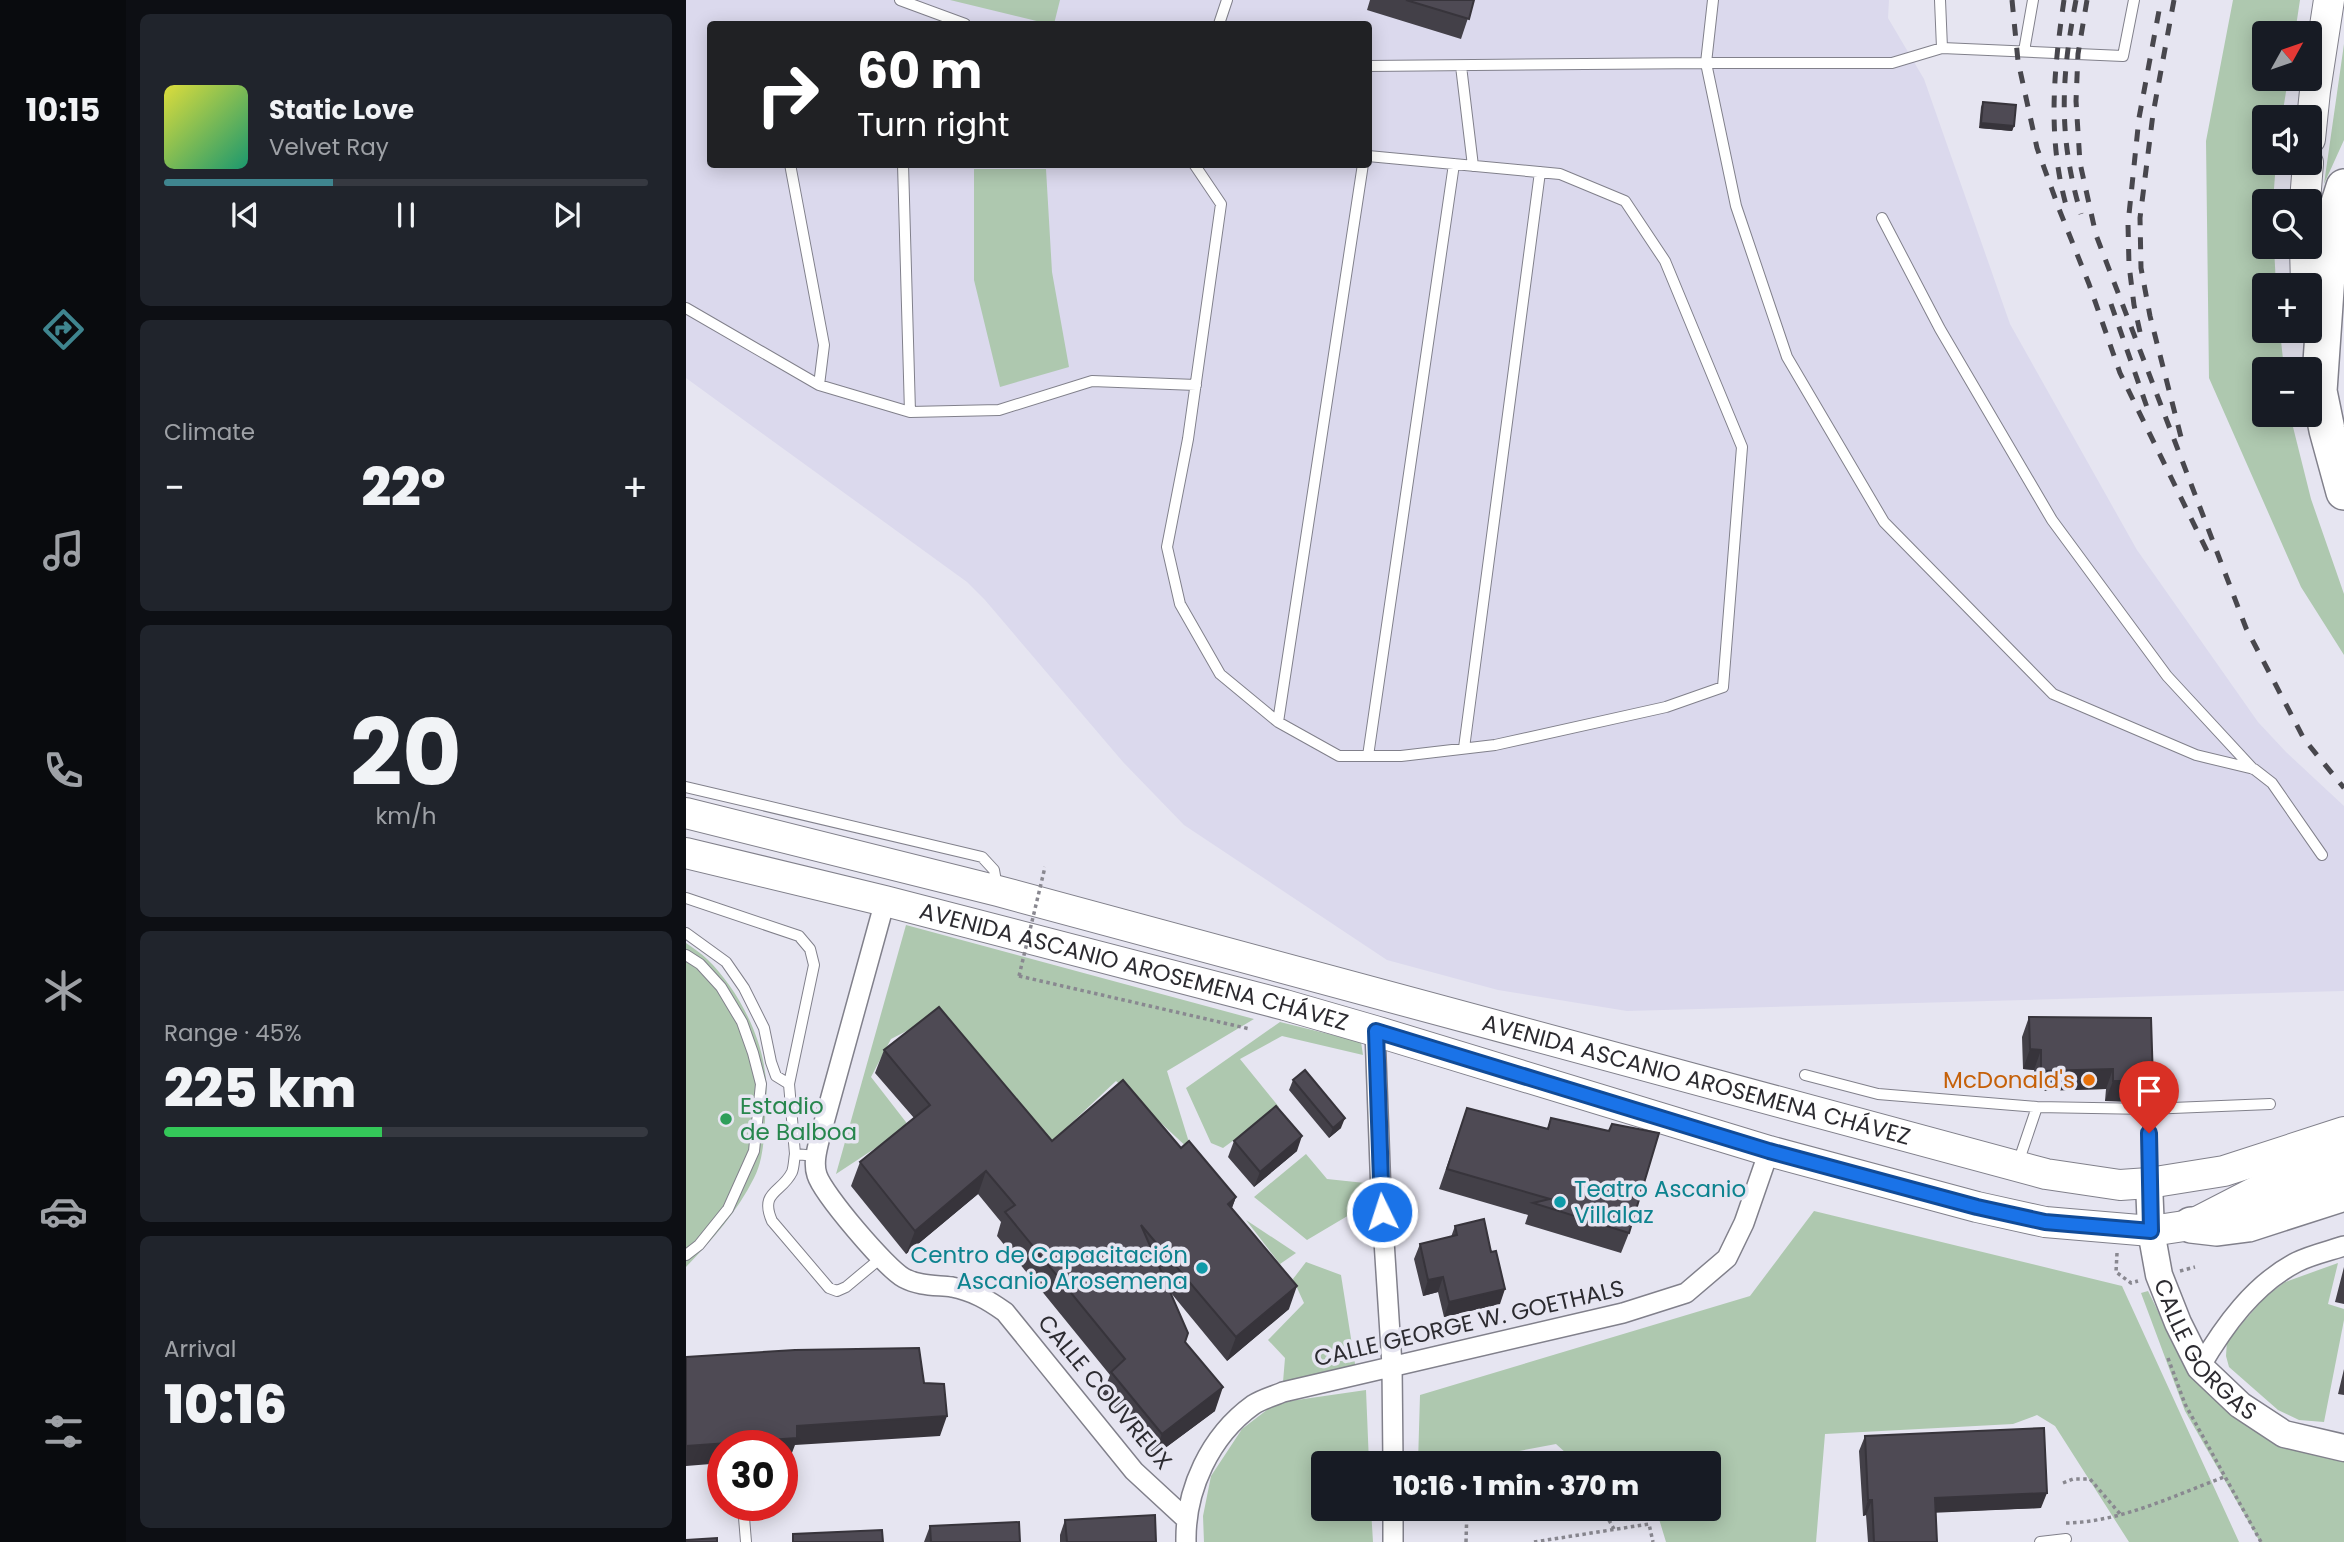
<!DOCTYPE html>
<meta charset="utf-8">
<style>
:root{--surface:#171b24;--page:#20242c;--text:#f1f3f6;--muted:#9ea1a6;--line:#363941;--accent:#3f858f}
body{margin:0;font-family:Poppins,sans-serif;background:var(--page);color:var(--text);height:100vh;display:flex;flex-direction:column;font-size:26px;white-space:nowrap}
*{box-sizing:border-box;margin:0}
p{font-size:23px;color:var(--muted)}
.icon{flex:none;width:38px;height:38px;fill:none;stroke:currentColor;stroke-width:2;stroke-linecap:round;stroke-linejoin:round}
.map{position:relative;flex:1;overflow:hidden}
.sheet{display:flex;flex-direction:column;gap:14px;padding:14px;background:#0d0f14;width:560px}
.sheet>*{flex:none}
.banner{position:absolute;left:21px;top:21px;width:665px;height:147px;border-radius:7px;box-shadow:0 4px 18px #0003;background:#202124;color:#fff;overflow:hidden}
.needle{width:46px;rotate:50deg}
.fabs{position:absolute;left:1566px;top:21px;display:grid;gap:14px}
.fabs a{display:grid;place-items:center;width:70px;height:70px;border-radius:7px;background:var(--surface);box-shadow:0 4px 18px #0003;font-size:35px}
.speed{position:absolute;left:21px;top:1430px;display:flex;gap:14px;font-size:35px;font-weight:700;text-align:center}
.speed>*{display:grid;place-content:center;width:91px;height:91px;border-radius:50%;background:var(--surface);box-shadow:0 4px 18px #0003;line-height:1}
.speed .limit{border:10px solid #d22;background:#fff;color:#111}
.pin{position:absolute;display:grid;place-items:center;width:60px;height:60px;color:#fff;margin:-72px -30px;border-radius:50% 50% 50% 0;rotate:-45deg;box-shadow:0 0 7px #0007}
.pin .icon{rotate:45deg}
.me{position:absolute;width:77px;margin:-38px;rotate:356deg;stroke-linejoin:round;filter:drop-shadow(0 0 5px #0008)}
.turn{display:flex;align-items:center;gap:24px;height:147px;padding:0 35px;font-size:32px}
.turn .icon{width:91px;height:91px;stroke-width:2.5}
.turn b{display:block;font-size:49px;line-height:60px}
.big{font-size:52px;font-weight:800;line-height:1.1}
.sheet .card{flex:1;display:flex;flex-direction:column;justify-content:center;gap:10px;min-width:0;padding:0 24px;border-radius:10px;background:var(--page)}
.sheet .dial{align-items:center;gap:0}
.dial b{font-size:91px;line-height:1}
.song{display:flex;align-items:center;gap:21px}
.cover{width:84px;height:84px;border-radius:10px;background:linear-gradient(135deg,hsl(60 70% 55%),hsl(160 70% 35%))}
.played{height:7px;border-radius:4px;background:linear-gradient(90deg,var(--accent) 35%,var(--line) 35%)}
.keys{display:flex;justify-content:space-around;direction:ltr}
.heat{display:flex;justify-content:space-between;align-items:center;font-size:38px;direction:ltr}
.charge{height:10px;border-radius:5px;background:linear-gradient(90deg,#34c759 45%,var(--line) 0)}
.trip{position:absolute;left:625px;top:1451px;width:410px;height:70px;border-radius:7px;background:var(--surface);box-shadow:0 4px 18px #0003;font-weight:800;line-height:70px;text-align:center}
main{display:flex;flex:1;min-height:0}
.menu{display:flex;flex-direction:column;width:126px;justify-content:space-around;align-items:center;background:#090b0e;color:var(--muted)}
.menu .icon{width:49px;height:49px}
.menu .current{color:var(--accent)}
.menu b{font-size:32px;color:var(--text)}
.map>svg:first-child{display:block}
</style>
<main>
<nav class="menu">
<b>10:15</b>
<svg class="icon current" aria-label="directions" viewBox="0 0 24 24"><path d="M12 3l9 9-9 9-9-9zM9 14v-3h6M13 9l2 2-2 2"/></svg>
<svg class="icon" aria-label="music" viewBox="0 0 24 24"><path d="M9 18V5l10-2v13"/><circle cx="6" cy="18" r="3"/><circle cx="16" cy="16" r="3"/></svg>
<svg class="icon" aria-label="phone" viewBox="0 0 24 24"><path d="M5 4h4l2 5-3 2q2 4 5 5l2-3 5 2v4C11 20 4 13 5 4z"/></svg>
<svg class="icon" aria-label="climate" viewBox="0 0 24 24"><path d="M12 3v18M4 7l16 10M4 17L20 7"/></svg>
<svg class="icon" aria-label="car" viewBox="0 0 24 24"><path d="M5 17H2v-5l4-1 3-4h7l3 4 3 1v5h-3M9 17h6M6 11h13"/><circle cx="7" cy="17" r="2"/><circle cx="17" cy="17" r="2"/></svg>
<svg class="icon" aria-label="filters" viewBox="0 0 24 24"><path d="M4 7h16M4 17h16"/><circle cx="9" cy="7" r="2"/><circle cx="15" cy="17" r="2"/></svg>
</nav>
<section class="sheet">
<div class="card">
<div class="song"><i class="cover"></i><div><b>Static Love</b><p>Velvet Ray</p></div></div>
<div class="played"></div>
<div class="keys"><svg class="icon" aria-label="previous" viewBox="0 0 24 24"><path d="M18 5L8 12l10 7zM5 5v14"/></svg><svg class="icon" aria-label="pause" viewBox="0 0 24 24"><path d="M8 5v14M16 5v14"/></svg><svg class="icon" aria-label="next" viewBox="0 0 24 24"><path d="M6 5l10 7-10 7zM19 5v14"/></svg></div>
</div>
<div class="card"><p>Climate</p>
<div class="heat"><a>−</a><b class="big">22°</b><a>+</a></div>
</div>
<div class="card dial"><b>20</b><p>km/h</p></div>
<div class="card"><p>Range · 45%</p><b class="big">225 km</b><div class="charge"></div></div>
<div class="card"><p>Arrival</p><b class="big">10:16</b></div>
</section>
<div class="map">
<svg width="1658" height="1542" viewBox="0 0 1658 1542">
<rect width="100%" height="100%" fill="#e6e5f1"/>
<path fill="#dbd9ed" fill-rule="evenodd" d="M 0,0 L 1203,0 L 1202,18 L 1238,79 L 1324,324 L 1451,550 L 1572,722 L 1600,752 L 1658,806 L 1658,991 L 941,1011 L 812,990 L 701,960 L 498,825 L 437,762 L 299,600 L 281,582 L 0,378 ZM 24,24 L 682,24 L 682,164 L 24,164 Z"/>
<path fill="#aec8af" d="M 264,0 L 374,0 L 368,24 L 363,24 Z
M 1547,0 L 1614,0 L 1609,33 L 1578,33 L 1578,79 L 1602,79 L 1596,117 L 1578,117 L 1578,163 L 1590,163 L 1587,201 L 1578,201 L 1578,247 L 1588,247 L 1590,285 L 1578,285 L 1578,331 L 1594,331 L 1598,369 L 1578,369 L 1578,415 L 1604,415 L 1625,499 L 1658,594 L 1658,655 L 1615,587 L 1523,378 L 1520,141 Z
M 1658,44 L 1658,140 L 1638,184 Z
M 288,169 L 360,169 L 366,272 L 383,367 L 314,387 L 288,280 Z
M 220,925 L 568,1019 L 481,1071 L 506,1152 L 430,1081 L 359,1148 L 242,1020 L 205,1039 L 185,1077 L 223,1126 L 150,1174 Z
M 0,943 C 7,948 15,953 21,959 C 50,987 74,1032 79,1072 C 82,1088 80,1104 79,1120 C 78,1139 77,1161 68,1178 C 51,1212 26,1240 0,1267 Z
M 594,1022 L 675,1042 L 677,1055 L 596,1036 L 554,1059 L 593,1107 L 537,1148 L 525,1143 L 500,1088 Z
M 620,1154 L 641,1179 L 679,1183 L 680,1205 L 621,1240 L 568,1197 Z
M 1128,1211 L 1436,1286 L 1553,1542 L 1443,1542 L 1369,1426 L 1351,1415 L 1327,1424 L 1139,1434 L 1130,1542 L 980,1542 L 970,1509 L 1022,1508 L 1022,1463 L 891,1463 L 870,1444 L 806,1456 L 800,1463 L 732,1463 L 734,1395 L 1064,1296 Z
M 560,1220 L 610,1253 L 594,1264 Z
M 620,1262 L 655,1275 L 670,1370 L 597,1382 L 599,1358 L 582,1340 L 618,1303 L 607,1279 Z
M 1652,1263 L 1642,1304 L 1658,1309 L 1658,1320 L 1638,1422 L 1613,1420 L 1592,1410 L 1543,1367 L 1540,1356 L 1541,1341 L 1579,1297 L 1599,1282 Z
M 1462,1291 C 1475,1316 1486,1344 1502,1367 C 1538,1419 1597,1450 1658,1462 L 1658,1542 L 1574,1542 L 1499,1411 L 1455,1293 Z
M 680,1390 L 683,1463 L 637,1463 L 637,1508 L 685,1509 L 687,1542 L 518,1542 L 517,1516 L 525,1476 L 556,1429 L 590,1403 Z"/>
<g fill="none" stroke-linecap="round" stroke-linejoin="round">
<defs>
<path id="lane" d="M 214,0 L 279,24
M 1254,0 L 1256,48
M 1448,0 L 1437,56 L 1256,48 L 1206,63 L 1020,63 L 1050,206 L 1101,357 L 1198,522 L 1367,694 L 1510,755 L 1568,769 L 1586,783 L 1636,855
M 533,24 L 541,0
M 1338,51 L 1347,0
M 682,66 L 1020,63 L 1027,0
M 775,66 L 787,166
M 104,164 L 138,345 L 133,385
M 217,164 L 224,412
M 508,164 L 535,204 L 502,439 L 481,547 L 494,604 L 534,674 L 592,722 L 653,756 L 715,756 L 809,745 L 980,707 L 1037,687 L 1056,447 L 979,261 L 939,201 L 874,174 L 682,156
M 1196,218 L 1254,329 L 1366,520 L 1481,676 L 1567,769
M 0,308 L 133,385 L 224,412 L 313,410 L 406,381 L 510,385
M 592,722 L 677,164
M 778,748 L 854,172
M 682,756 L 768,164
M 0,787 L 296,857 L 308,870 L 311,887
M 0,898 L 113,936 L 124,949 L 128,965 L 103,1084 L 109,1154 L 130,1156
M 0,933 L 40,962 L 58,988 L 78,1028 L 85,1062 L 90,1076 L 103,1084
M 0,955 L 14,964 L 35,987 L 56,1022 L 67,1053 L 75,1084 L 68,1151 L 42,1209 L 13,1245 L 0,1255
M 1119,1075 L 1192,1094 L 1351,1107 L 1462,1109 L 1584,1104
M 1462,1109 L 1463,1179
M 109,1154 C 108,1159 108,1167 106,1172 C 96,1193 73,1191 86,1221 L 143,1288 L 151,1291 L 160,1287 L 196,1257
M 1332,1163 L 1351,1107
M 57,1505 L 60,1542
M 1354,1542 L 1380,1539"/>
<path id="street" d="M 199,901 L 134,1137 C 131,1149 127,1163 131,1175 C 137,1194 200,1268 218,1278 C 233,1286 249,1285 266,1287 C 287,1291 302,1300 319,1312 L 448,1471 L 500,1519
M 689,1031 L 695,1194 L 706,1365 L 707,1463
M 1514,1367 C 1538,1326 1568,1284 1611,1262 C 1625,1255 1643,1251 1658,1246
M 707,1508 L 707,1542
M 500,1542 C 499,1490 524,1436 567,1405 C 576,1399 588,1396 597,1392 L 937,1313 L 1000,1293 L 1041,1258 L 1058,1223 L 1083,1151"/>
<g id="secondary">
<path id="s1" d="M 1463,1183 L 1465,1231 L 1473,1275 L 1492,1323 L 1514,1367 L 1554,1405 L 1598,1434 L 1658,1448"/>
</g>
<g id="primary">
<path d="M 1624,139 L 1629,91 L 1643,0"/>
<path d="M 1619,201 L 1622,163"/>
<path d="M 1619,247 L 1620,285"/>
<path id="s2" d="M 0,813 L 312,891 L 1360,1174 L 1434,1185 L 1463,1183 L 1538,1171 L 1658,1132"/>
<path id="s3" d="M 0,853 L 199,901 L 599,1005 L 689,1031 L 1083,1151 L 1291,1207 L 1359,1222 L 1465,1231 L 1505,1225 L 1575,1189 L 1658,1162"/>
</g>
<path id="highway" d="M 1658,187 L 1652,206 L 1642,261 L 1633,391 L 1641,430 L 1658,492
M 1505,1225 L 1531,1228 L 1562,1224 L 1658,1193"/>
</defs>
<use href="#lane" stroke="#81808b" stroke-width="12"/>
<use href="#street" stroke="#81808b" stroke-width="22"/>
<use href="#secondary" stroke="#81808b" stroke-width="29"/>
<use href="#primary" stroke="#81808b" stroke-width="32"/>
<use href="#highway" stroke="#81808b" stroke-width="38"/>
<path stroke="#898890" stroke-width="3.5" stroke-dasharray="3.5 3.5" stroke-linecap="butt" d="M 333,976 L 564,1029
M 1431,1253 L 1430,1272 L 1445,1283 L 1452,1281
M 1494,1271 L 1509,1267
M 1482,1358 L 1499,1404 L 1575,1542
M 831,1463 L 847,1456 L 868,1463
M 1377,1483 L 1387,1479 L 1404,1479 L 1435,1515
M 916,1508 L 928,1529
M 1380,1523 C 1435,1522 1487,1496 1538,1477
M 780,1542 L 781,1508
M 848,1542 L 963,1524 L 967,1542"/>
<use href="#lane" stroke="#fff" stroke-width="10"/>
<use href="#street" stroke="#fff" stroke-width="19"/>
<use href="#secondary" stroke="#fff" stroke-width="26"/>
<use href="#primary" stroke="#fff" stroke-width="30"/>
<use href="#highway" stroke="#fff" stroke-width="35"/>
<path stroke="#48474d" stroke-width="5" stroke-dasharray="12 12" stroke-linecap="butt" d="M 1326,0 L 1332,61 L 1351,148 L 1373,209 L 1403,284 L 1434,373 L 1521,551
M 1378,0 C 1368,69 1361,136 1380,205
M 1390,0 C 1375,78 1372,137 1395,214
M 1401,0 L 1392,54 L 1390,101 L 1394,163 L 1410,235 L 1560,628 L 1618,739 L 1658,788
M 1488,0 L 1467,114 L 1454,218 L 1455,268 L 1464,316 L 1495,437
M 1425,304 L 1463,413
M 1454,332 L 1448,305 L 1443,265 L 1442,224 L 1453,118 L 1475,0"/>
<path stroke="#898890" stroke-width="3.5" stroke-dasharray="3.5 3.5" stroke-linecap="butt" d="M 333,976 L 359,867"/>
</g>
<path fill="#434048" d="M 684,0 L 788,0 L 775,39 L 681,10 Z
M 1297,102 L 1328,126 L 1326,131 L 1293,128 L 1295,107 Z
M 1343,1017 L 1465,1018 L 1460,1102 L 1419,1101 L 1420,1089 L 1348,1091 L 1348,1070 L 1337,1069 L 1336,1037 Z
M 198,1050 L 366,1141 L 495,1148 L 550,1197 L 546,1208 L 603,1309 L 541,1361 L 485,1293 L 499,1342 L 529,1411 L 467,1457 L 416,1396 L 424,1375 L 311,1236 L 315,1222 L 292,1194 L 220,1254 L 165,1186 L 174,1162 L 228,1118 L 189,1073 Z
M 607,1080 L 655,1128 L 643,1138 L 603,1090 Z
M 781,1108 L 861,1129 L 865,1118 L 943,1233 L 935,1253 L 839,1224 L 842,1215 L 753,1189 Z
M 548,1141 L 611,1151 L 568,1187 L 542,1157 Z
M 769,1226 L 814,1304 L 758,1317 L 752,1292 L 737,1296 L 728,1259 L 734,1244 L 765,1237 Z
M 1658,1267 L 1658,1304 L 1649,1302 Z
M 1658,1369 L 1658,1395 L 1652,1394 Z
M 1179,1436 L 1355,1508 L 1250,1512 L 1251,1542 L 1182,1542 L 1180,1515 L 1177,1516 L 1173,1451 Z
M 379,1520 L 470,1542 L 374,1542 L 374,1535 Z
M 244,1526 L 334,1542 L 238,1542 Z"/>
<path fill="#37343b" d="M 1295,123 L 1328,126 L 1326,131 L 1293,128 Z
M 1344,1049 L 1355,1050 L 1348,1070 L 1337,1069 Z
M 1427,1069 L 1420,1089 L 1348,1091 L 1355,1071 Z
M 1427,1081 L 1467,1081 L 1460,1102 L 1419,1101 Z
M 659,1118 L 655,1128 L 643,1138 L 647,1128 Z
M 616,1136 L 611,1151 L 568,1187 L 574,1172 Z
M 300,1171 L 292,1194 L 220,1254 L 229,1231 Z
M 550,1197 L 541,1220 L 542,1204 Z
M 757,1277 L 752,1292 L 737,1296 L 742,1280 Z
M 611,1286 L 603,1309 L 541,1361 L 550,1337 Z
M 819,1289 L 814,1304 L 758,1317 L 763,1302 Z
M 537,1387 L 529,1411 L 467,1457 L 476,1434 Z
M 261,1416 L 254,1436 L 109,1445 L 104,1458 L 96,1458 L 96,1446 L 37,1446 L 37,1463 L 0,1466 L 0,1446 L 111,1426 Z
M 1361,1493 L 1355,1508 L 1244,1513 L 1249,1498 Z
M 1182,1500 L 1186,1500 L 1180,1515 L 1177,1516 Z"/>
<path fill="#4e4a54" stroke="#37343b" stroke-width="2" d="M 720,0 L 788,0 L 783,19 Z
M 1297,102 L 1330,105 L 1328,126 L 1295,123 Z
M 253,1007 L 366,1141 L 437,1080 L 495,1148 L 503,1141 L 550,1197 L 542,1204 L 611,1286 L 550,1337 L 455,1225 L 502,1333 L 499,1342 L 537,1387 L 476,1434 L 425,1372 L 439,1359 L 319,1212 L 329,1205 L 300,1171 L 229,1231 L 174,1162 L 244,1105 L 198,1050 Z
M 1343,1017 L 1465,1018 L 1467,1081 L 1427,1081 L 1427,1069 L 1355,1071 L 1355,1050 L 1344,1049 Z
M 619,1070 L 659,1118 L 647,1128 L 607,1080 Z
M 590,1106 L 616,1136 L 574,1172 L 548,1141 Z
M 781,1108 L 862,1129 L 865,1118 L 923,1131 L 926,1124 L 973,1133 L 943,1233 L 847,1203 L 864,1199 L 761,1169 Z
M 798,1219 L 805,1252 L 810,1251 L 819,1289 L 763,1302 L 757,1277 L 742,1280 L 734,1244 L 771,1235 L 769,1226 Z
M 233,1348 L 238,1383 L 258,1384 L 261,1416 L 111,1426 L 111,1438 L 0,1446 L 0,1357 L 109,1350 Z
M 1358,1428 L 1361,1493 L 1249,1498 L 1251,1542 L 1188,1542 L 1186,1500 L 1182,1500 L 1179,1436 Z
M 469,1515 L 470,1542 L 381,1542 L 379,1520 Z
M 333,1522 L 334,1542 L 245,1542 L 244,1526 Z
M 196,1530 L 197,1542 L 107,1542 L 107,1534 Z
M 31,1538 L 31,1542 L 0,1542 L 0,1540 Z"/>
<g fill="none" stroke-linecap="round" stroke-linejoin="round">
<defs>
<path id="route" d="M 696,1212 L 690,1031 L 1083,1151 L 1291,1207 L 1359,1222 L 1465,1231 L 1463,1133"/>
</defs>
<use href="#route" stroke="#114b97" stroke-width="18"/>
<use href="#route" stroke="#1a73e8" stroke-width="12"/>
</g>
<circle fill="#e8710a" stroke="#e6e5f1" stroke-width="2.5" cx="1403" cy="1080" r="7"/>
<circle fill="#2e9e5b" stroke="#e6e5f1" stroke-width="2.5" cx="40" cy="1119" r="7"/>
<g fill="#0f9aa8" stroke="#e6e5f1" stroke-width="2.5">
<circle cx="874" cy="1202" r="7"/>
<circle cx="516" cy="1268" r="7"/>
</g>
<g text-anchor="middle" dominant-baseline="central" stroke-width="7" stroke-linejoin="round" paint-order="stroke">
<g font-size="23" fill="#2c2b30" stroke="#e6e5f1">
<text stroke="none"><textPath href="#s3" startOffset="462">AVENIDA ASCANIO AROSEMENA CHÁVEZ</textPath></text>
<text stroke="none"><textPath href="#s2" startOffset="1045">AVENIDA ASCANIO AROSEMENA CHÁVEZ</textPath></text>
<text transform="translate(783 1323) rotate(-13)">CALLE GEORGE W. GOETHALS</text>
<text stroke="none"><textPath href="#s1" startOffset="182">CALLE GORGAS</textPath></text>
<text transform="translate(419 1392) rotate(50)">CALLE COUVREUX</text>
</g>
<g font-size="23" fill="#c56008" stroke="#e6e5f1" text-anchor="end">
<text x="1389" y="1080">McDonald's</text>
</g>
<g font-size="23" fill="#27864d" stroke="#e6e5f1" text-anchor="start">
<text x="54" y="1106">Estadio<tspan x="54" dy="26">de Balboa</tspan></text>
</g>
<g font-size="23" fill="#0d838f" stroke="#e6e5f1" text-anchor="start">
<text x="888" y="1189">Teatro Ascanio<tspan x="888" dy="26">Villalaz</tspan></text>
<text x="502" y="1255" text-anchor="end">Centro de Capacitación<tspan x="502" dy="26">Ascanio Arosemena</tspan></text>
</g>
</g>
</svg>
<div class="fabs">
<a><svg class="needle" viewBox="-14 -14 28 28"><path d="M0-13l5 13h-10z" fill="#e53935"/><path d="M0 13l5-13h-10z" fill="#9ea1a6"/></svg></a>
<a><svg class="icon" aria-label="sound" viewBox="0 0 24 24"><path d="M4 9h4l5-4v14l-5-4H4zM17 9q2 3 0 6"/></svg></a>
<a><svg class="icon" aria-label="search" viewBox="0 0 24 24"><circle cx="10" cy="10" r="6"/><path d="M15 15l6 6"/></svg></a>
<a>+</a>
<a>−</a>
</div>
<div class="speed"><div class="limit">30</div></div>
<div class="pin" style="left:1463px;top:1133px;background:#d93025"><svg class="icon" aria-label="arrive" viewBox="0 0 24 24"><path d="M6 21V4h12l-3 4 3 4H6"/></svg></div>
<svg class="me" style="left:696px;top:1212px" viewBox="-20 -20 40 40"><circle r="17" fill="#1a73e8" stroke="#fff" stroke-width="3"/><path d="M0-11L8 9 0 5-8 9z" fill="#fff"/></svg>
<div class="trip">10:16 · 1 min · 370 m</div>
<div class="banner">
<div class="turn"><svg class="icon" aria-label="right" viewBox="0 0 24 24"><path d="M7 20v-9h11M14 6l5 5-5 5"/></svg><div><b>60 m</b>Turn right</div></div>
</div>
</div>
</main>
